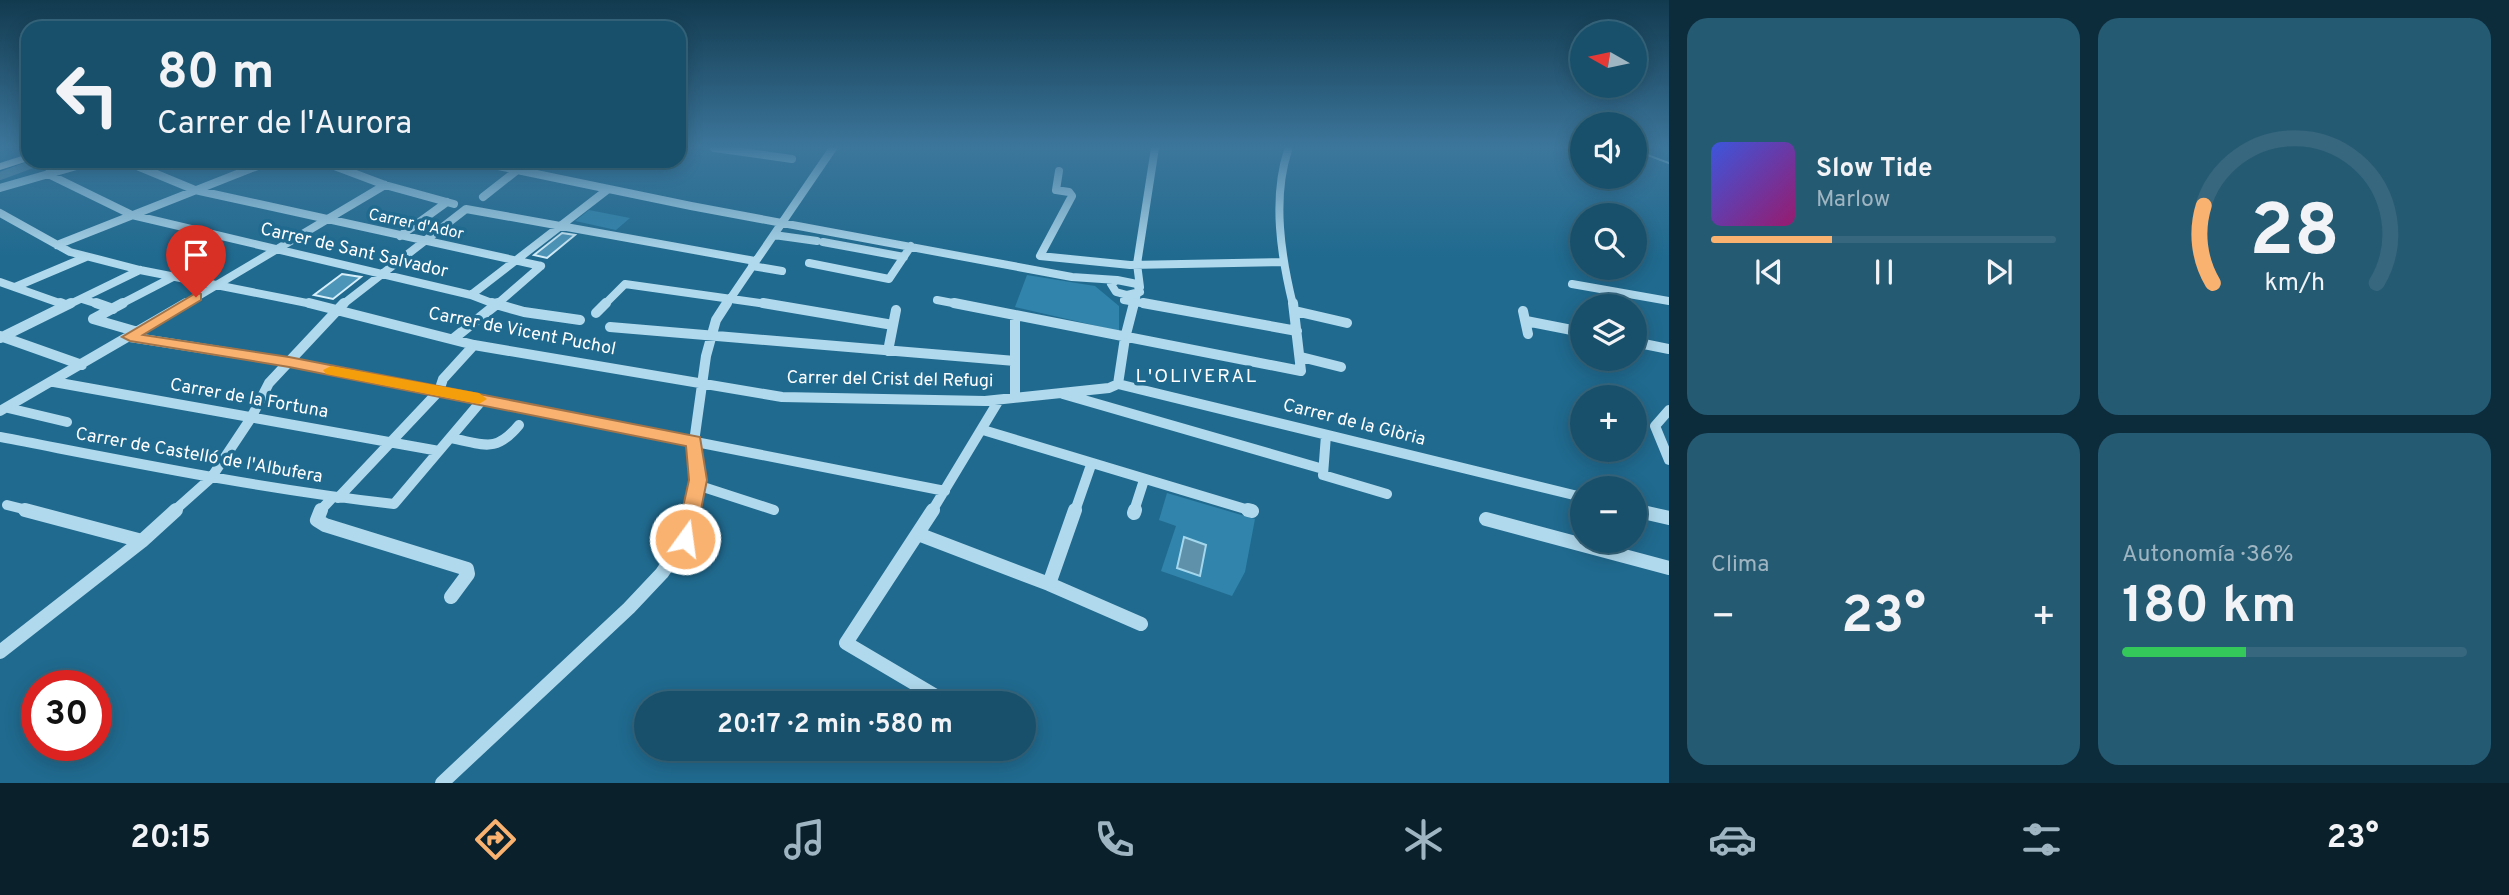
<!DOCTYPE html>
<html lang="es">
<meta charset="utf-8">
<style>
:root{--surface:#18506b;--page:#255a73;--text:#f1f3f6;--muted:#9fb5c1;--line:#36677e;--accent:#fab270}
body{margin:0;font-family:Overpass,sans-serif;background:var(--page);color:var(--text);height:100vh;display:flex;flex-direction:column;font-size:26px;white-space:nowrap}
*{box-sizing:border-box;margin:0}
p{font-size:23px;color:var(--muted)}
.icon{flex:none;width:38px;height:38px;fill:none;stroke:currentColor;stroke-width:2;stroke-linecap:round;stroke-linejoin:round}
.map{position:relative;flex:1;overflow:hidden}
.details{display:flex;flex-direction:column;gap:18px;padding:18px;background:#0d2c3b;width:840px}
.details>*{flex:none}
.hud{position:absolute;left:21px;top:21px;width:665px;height:147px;border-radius:21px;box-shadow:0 4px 18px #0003,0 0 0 2px var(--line);background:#18506b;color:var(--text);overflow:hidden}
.needle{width:46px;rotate:279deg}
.fabs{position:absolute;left:1570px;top:21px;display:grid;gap:14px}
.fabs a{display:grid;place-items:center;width:77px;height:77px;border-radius:50%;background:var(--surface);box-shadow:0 4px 18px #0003,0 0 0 2px var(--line);font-size:35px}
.speed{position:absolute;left:21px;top:670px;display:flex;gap:14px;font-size:35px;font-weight:700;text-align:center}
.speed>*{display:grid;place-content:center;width:91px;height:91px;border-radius:50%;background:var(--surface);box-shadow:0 4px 18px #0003,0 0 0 2px var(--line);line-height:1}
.speed .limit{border:10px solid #d22;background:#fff;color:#111}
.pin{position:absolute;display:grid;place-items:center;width:60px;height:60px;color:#fff;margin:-72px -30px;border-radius:50% 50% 50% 0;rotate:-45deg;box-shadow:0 0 7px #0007}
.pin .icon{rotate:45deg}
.me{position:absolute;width:77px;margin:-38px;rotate:14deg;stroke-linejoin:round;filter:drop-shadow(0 0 5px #0008)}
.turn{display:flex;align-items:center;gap:24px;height:147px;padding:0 21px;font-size:32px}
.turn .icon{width:91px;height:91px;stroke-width:2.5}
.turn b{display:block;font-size:49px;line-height:60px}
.big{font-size:52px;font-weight:700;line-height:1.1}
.details .card{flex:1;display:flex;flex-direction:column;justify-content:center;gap:10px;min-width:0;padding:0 24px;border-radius:21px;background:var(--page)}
.details .dial{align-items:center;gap:0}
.dial svg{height:182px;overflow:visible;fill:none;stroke:var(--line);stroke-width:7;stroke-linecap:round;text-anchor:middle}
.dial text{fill:var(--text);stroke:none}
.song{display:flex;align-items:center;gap:21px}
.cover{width:84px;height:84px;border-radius:10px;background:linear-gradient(135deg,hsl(230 70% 55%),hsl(320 70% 35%))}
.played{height:7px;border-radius:4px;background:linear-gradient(90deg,var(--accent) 35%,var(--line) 35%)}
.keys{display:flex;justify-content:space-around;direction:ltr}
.heat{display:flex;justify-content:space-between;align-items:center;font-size:38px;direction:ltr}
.charge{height:10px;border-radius:5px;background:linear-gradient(90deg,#34c759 36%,var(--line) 0)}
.details .tiles{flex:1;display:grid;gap:18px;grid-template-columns:repeat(2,1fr)}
.trip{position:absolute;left:634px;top:691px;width:402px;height:70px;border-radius:35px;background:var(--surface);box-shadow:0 4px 18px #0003,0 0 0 2px var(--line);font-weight:700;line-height:70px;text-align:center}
.tabs{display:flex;height:112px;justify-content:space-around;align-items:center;background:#0a202b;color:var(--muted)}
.tabs .icon{width:49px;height:49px}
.tabs .current{color:var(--accent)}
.tabs b{font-size:32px;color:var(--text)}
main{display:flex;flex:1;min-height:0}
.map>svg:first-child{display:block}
</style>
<main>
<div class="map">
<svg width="1669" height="783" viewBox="0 0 1669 783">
<rect width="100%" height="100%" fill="#206a8f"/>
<path fill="#3184ab" d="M 589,210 L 630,218 L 616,230 L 575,221 Z
M 1027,275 L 1095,286 L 1119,306 L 1119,331 L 1015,307 Z
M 1167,493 L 1255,519 L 1245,572 L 1232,596 L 1161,571 L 1176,526 L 1159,520 Z"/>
<path fill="#6091aa" stroke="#a3d7ee" stroke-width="2" d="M 1184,537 L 1206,545 L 1200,576 L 1177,568 Z"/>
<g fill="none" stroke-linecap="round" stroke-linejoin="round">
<path stroke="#a3d7ee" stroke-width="2" d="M 1634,150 L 1669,163
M 0,175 L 39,161"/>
<path stroke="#6091aa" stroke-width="8" d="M 0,176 L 41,161"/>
</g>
<path fill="#4d95b8" stroke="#d5eef9" stroke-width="2" d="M 562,233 L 575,235 L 547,258 L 534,255 Z
M 342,274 L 361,277 L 333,299 L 314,295 Z"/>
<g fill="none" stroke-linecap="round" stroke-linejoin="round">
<path stroke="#b0d9ed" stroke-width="8" d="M 714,148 L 792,159
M 1288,150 C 1272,199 1281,256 1293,305
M 125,161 L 195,190 L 541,266
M 321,161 L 385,185 L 454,204
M 474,161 L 691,206 L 1072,277 L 1117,280
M 1059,171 L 1056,190 L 1069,192 L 1072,196 L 1040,256 L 1130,265 L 1282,262
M 48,174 L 132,215 L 471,295 L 497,305
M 0,188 L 94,161
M 483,197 L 516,171
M 0,213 L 70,252 L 140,270 L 317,305
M 774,235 L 817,241
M 400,236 L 447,202
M 823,242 L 904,257
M 57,245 L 265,163
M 809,263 L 889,279 L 911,246
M 752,266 L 782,271
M 1117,280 L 1137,284 L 1140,292 L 1127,295 L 1116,292 L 1111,284 Z
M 0,282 L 65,305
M 1572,284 L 1669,301
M 15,287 L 86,257
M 1140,287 L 1137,264 L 1155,148
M 471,295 L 607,190
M 82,299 L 101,305
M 937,300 L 963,305
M 1124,300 L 1153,305
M 68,305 L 140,270
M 119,305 L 175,276
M 183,305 L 385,185
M 342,305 L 466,209 L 755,261
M 496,305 L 541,266
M 604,305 L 625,284 L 774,305
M 726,305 L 833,148
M 1134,305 L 1137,294"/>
<path stroke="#b0d9ed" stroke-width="10" d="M 60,303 L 65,305
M 96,303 L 113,309
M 309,303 L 474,345 L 782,397 L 985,401 L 1109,388 L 1118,384
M 492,303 L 524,312 L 580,320
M 763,303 L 893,325
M 954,303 L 1301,371 L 1293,303
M 1143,303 L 1297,331
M 1295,311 L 1347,323
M 1523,311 L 1528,334
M 596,313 L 606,303
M 1015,315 L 1015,397
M 93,319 L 123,303
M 93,319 L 138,332
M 1526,321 L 1582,332
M 610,327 L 1015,361
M 0,336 L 82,365
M 130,337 L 289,362 L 945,491
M 0,338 L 71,303
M 453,339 L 498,303
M 1634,342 L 1669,349
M 888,351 L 896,310
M 1301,357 L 1341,367
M 54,382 L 439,451
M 1118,384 L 1582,497
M 1118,384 L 1125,338 L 1134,303
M 1063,394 L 1323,469
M 8,408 L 67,422
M 1669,410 L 1655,426 L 1669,460
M 0,411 L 186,303
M 983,430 L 1252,511
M 1326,435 L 1323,475 L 1387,494
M 0,437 C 131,462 261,489 394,504 L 483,399
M 450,438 C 484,444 495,454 519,425
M 697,485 L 774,510
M 338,498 L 439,391 L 443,379 L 474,345
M 7,505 L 31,511
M 1634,510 L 1640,511
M 174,511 L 211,478 L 251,418 L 269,383 L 344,303
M 320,511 L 333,497
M 691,511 L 698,480 L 694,442 L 706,356 L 716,320 L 727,303
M 932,511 L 999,400
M 1075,511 L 1091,465
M 1134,511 L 1144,480"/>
<path stroke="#b0d9ed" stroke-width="14" d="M 25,510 L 142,541
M 321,510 L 317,520 L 325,525 L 467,569 L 468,574 L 451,597
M 933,510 L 846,643 L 934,695
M 1248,510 L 1252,511
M 1634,510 L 1669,518
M 1134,513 L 1135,510
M 1486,519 L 1669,568
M 918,534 L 1049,584 L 1141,624
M 1049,584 L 1075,510
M 0,652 L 142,541 L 176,510
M 442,783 L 629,608 L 662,573 L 685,539 L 691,510"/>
<path fill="#fff" fill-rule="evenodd" d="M 28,154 L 28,161 L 0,170 L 0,163 Z"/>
</g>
<linearGradient id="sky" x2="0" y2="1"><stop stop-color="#123a4f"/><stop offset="0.57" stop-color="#3c769b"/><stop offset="1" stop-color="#3c769b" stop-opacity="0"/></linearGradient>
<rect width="1669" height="258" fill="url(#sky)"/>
<path fill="#fab270" stroke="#a27449" stroke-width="2" d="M 196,293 L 201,294 L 201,300 L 143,335 L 289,357 L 700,437 L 707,480 L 695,539 L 692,544 L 685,546 L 678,544 L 676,539 L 689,480 L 686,446 L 289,367 L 130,341 L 122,337 Z"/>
<path fill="#f59e0b" d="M 331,366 L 479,393 L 487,399 L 479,404 L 326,374 L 323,370 Z"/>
<g text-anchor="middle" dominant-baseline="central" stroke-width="7" stroke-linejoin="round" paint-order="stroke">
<g font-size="16" fill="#fff" stroke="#206a8f">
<text transform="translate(416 225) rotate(12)">Carrer d'Ador</text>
</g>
<g font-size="18" fill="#fff" stroke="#206a8f">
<text transform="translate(354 251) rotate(13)">Carrer de Sant Salvador</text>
<text transform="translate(522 332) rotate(11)">Carrer de Vicent Puchol</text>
<text transform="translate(890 380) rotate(1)">Carrer del Crist del Refugi</text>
<text transform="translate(249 399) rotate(10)">Carrer de la Fortuna</text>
<text transform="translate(1354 423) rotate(14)">Carrer de la Glòria</text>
<text transform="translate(199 456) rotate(10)">Carrer de Castelló de l'Albufera</text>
</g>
<g font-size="19" letter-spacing="2" fill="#fff" stroke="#206a8f">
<text x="1197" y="377">L'OLIVERAL</text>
</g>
</g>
</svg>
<div class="fabs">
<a><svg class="needle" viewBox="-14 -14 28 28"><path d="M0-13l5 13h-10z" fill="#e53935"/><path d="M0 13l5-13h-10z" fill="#9fb5c1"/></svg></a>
<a><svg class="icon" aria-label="sound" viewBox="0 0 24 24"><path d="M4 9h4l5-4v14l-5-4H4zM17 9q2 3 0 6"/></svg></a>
<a><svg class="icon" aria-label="search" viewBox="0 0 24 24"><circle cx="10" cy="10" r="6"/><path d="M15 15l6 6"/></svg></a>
<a><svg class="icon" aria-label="layers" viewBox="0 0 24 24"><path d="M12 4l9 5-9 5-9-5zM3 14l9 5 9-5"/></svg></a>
<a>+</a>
<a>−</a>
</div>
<div class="speed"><div class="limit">30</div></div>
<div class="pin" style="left:196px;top:297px;background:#d93025"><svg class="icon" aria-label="arrive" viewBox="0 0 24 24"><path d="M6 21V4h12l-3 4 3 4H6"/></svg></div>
<svg class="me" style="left:685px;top:539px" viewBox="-20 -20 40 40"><circle r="17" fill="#fab270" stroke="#fff" stroke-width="3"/><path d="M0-11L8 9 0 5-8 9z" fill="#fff"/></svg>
<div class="trip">20:17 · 2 min · 580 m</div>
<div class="hud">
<div class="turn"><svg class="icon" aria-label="left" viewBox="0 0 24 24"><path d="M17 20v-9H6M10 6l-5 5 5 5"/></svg><div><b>80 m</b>Carrer de l'Aurora</div></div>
</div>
</div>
<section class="details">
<div class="tiles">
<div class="card">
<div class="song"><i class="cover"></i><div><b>Slow Tide</b><p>Marlow</p></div></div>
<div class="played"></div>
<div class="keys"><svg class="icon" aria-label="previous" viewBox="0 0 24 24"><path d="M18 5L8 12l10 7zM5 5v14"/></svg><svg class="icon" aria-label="pause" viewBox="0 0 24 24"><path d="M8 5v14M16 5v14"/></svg><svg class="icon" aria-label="next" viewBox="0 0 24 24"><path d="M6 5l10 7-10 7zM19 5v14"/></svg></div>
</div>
<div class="card dial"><svg viewBox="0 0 100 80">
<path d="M14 69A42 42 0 1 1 86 69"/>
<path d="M14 69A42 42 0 0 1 10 35" stroke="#fab270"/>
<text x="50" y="56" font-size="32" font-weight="700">28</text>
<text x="50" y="72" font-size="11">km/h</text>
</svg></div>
<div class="card"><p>Clima</p>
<div class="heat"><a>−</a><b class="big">23°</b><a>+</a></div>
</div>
<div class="card"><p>Autonomía · 36%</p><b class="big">180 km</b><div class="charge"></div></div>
</div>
</section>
</main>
<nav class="tabs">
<b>20:15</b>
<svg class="icon current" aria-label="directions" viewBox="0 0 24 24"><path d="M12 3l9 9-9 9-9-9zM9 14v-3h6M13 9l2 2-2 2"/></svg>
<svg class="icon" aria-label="music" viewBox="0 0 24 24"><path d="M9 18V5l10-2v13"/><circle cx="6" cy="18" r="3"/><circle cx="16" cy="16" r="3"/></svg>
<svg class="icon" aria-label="phone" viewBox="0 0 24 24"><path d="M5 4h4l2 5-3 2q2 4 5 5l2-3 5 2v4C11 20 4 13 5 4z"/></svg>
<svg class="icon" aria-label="climate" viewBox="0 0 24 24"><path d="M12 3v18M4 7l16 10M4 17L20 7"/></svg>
<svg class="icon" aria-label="car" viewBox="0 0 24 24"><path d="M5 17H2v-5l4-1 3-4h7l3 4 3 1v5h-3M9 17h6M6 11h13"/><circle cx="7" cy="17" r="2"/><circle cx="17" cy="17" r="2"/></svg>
<svg class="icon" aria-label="filters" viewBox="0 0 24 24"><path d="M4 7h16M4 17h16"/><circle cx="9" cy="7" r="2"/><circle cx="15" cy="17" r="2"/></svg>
<b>23°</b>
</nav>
